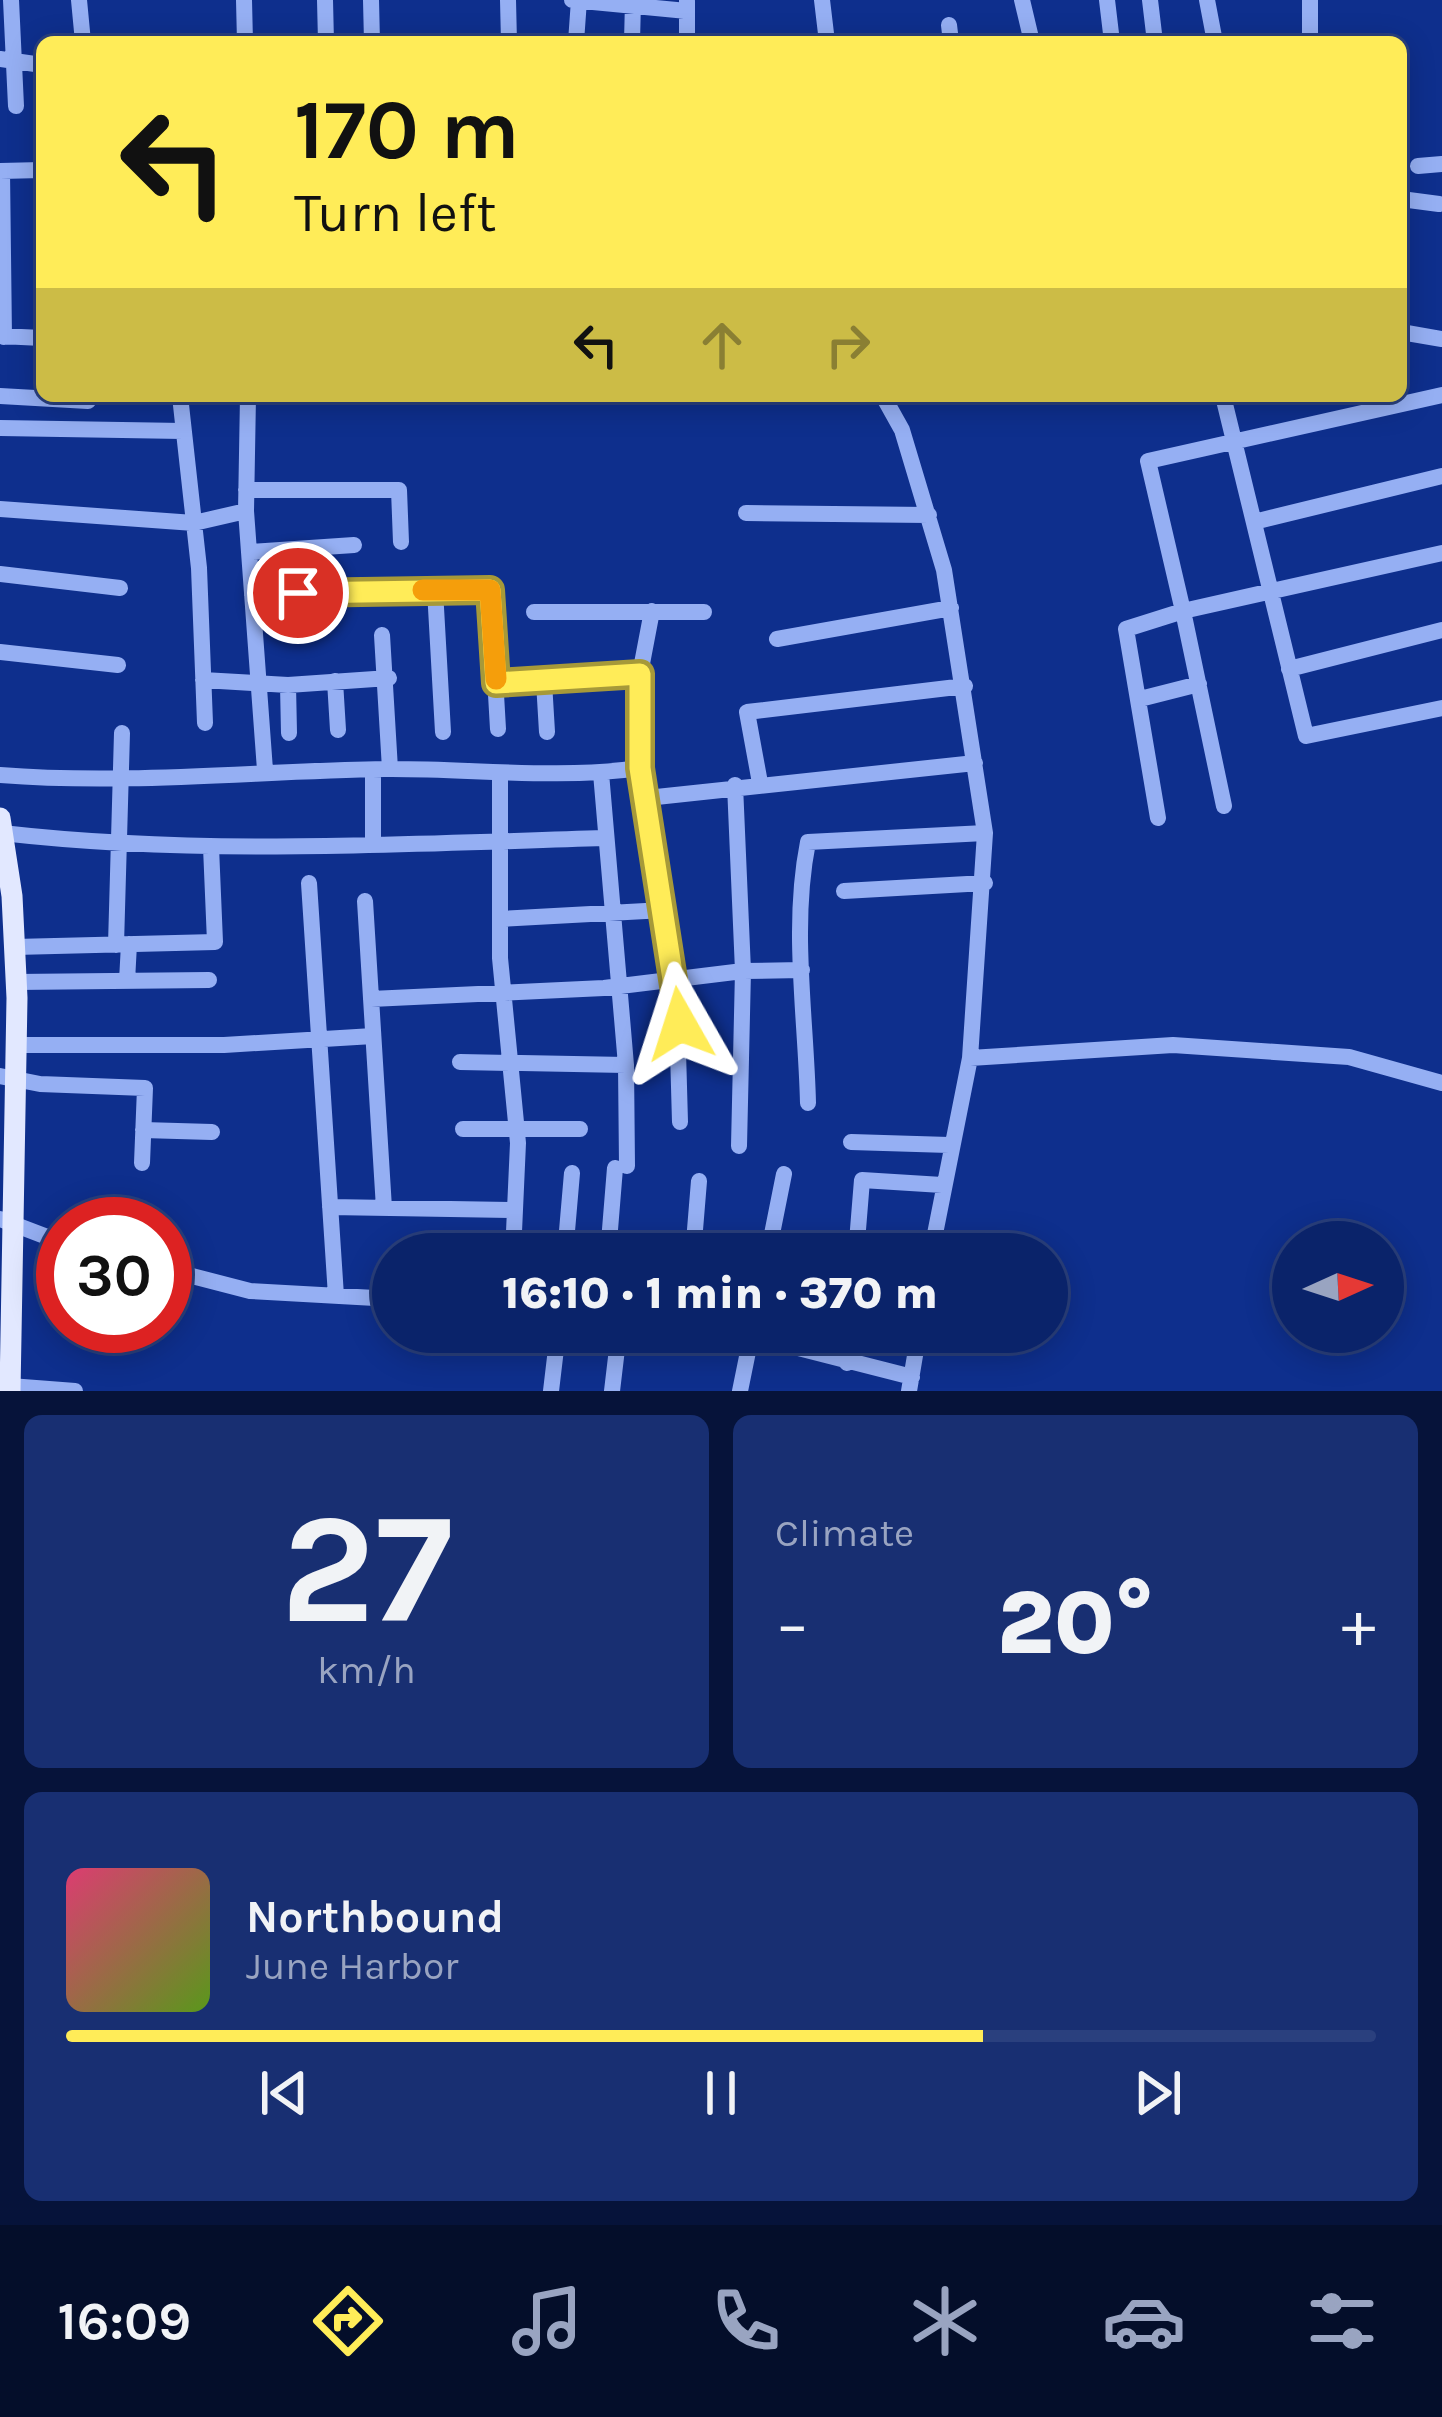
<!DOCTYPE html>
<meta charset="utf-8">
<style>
:root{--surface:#0a236a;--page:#182f72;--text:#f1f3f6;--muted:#99a4c1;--line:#2a407e;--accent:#ffec58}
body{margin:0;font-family:Karla,sans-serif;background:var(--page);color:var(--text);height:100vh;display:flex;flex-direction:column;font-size:45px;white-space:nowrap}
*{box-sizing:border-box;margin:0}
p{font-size:39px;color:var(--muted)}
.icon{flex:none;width:66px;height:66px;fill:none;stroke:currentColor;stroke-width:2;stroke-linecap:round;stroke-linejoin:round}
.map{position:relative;height:1391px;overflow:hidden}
.panel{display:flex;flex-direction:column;gap:24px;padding:24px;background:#06133a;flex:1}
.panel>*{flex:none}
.hud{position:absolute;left:36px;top:36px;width:1371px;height:366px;border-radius:18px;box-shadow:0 6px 30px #0003,0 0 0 3px var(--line);background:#ffec58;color:#111;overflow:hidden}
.needle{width:78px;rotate:87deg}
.tools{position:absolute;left:1272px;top:1221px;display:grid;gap:24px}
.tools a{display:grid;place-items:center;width:132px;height:132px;border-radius:50%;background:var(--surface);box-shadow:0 6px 30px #0003,0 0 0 3px var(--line);font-size:60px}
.speed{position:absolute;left:36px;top:1197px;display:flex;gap:24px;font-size:60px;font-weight:700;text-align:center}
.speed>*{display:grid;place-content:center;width:156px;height:156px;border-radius:50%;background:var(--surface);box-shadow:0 6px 30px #0003,0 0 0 3px var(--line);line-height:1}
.speed .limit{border:18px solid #d22;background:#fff;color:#111}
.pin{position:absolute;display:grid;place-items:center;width:102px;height:102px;color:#fff;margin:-51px;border:6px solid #fff;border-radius:50%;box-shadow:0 3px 12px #0007}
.me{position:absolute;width:132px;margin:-66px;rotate:354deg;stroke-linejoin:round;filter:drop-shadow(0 0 9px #0008)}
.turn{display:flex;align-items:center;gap:42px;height:252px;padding:0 60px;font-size:54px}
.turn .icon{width:156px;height:156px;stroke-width:2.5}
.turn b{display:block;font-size:84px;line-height:102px}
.lanes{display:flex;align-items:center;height:114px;padding:0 60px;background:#0003;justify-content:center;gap:60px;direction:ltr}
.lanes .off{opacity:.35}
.big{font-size:90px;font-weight:800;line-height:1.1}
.panel .tile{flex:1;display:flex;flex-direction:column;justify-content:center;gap:18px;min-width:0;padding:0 42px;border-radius:18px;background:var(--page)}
.panel .dial{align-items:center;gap:0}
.dial b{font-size:156px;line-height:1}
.song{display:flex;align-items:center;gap:36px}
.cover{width:144px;height:144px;border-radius:18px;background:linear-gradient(135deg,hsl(340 70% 55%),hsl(90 70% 35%))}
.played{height:12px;border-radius:6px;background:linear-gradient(90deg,var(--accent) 70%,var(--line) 70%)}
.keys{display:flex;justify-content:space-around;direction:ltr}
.heat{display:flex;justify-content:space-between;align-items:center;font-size:66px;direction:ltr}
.panel .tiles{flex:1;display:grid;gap:24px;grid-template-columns:1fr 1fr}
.tile:last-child{grid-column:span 2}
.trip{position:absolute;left:372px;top:1233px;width:696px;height:120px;border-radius:60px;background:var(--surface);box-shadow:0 6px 30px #0003,0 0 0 3px var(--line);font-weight:800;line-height:120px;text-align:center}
.tabs{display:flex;height:192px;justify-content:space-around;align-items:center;background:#040e2a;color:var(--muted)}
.tabs .icon{width:84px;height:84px}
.tabs .on{color:var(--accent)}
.tabs b{font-size:54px;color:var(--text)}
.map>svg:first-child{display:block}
</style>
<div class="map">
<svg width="1442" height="1391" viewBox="0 0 1442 1391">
<rect width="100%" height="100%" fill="#0e2f8d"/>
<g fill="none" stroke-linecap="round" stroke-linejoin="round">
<path stroke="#95aff3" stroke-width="16" d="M 11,0 L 16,106
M 79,0 L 83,42
M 244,0 L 245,42
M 325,0 L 326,42
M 371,0 L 372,42
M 508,0 L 509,42
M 572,0 L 687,11
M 822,0 L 827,42
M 1022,0 L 1032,42
M 1107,0 L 1112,42
M 1150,0 L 1155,42
M 1207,0 L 1215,42
M 1310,0 L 1310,42
M 949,25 L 951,42
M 576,42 L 579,0
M 632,42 L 633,1
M 687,42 L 687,1
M 0,59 L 42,65
M 1418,166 L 1442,164
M 0,171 L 42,170
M 2,171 L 4,337
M 1401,199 L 1439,204
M 1401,332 L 1442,339
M 0,336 L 42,338
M 1442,395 L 1148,461 L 1183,611 L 1442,553
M 0,396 L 88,401
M 180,396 L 199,568 L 205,723
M 248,396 L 246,511 L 265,770
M 883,396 L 902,430 L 944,570 L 985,833 L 970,1058 L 931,1254
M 1223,396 L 1306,736 L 1442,708
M 0,428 L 183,431
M 246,490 L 399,490 L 401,542
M 0,509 L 194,523 L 246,511
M 746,513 L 929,515
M 1254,522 L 1442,476
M 250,552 L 354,545
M 0,574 L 120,588
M 435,590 L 443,732
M 252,595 L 490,590 L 498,729
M 652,611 L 640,674 L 640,768 L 676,980 L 680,1122
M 534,612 L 704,612
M 382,635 L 390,769
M 777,639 L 951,608
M 0,652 L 118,665
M 1289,669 L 1442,630
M 203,680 L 288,685 L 389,678
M 335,681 L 338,730
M 544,682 L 547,732
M 496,683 L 640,674
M 288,685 L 289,733
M 1140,699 L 1199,684
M 373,770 L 373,844
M 601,773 L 626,1065 L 627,1166
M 500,774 L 500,958 L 518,1143 L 513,1254
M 0,775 C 127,785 256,771 384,769 C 470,768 554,780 640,768
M 760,783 L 747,712 L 965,686
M 735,785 L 743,971 L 739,1146
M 647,798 L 975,763
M 1158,818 L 1126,629 L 1183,611 L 1224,806
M 2,833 C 202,856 402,844 604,838
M 309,883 L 336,1296
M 844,891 L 985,883
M 365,901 L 384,1208
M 500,919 L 664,910
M 116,945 L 122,733
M 15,947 L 215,942 L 211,847
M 127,981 L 129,944
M 16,982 L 209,980
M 371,999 L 604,988 L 743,971 L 802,970
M 16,1045 L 224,1045 L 373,1036
M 970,1058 L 1173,1045 L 1349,1057 L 1442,1083
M 460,1062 L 626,1065
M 0,1076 L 40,1084 L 145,1088 L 142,1163
M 808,1103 C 806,1017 791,927 808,842 L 985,833
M 463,1129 L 580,1129
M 143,1130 L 212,1132
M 851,1142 L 949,1145
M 330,1207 L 515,1210
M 0,1219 L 63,1243
M 565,1254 L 572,1173
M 608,1254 L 615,1168
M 693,1254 L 699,1181
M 768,1254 L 784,1174
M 856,1254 L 862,1180 L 942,1185
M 165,1269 L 250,1291 L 393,1299
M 736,1332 L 912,1377
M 847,1363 L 850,1332
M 10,1386 L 75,1391
M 551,1391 L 558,1332
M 612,1391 L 619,1332
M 740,1391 L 752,1332
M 909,1391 L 919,1332"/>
<path stroke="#e2e8ff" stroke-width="21" d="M 0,818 L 12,896 L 17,998 L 10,1391"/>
</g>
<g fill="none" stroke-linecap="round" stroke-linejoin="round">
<defs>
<path id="route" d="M 298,593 L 490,590 L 496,683 L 640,674 L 640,768 L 680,1024"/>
</defs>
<use href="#route" stroke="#a69939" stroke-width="30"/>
<use href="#route" stroke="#ffec58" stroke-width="21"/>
<path stroke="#f59e0b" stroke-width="21" d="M 423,590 L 490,590 L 496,679"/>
</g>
</svg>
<div class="tools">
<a><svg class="needle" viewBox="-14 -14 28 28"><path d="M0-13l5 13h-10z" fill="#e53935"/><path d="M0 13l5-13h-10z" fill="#99a4c1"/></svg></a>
</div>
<div class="speed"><div class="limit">30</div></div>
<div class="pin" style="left:298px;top:593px;background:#d93025"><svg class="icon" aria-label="arrive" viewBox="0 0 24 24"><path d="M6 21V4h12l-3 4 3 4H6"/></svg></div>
<svg class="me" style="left:680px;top:1024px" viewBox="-20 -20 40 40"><path d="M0-17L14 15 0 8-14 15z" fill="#ffec58" stroke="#fff" stroke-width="4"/></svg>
<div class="trip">16:10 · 1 min · 370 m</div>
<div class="hud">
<div class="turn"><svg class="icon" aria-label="left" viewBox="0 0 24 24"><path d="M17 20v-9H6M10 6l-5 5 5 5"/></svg><div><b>170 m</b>Turn left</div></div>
<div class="lanes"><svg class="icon" aria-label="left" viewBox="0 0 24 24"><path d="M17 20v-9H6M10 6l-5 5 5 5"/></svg><svg class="icon off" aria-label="ahead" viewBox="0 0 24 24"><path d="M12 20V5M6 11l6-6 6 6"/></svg><svg class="icon off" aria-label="right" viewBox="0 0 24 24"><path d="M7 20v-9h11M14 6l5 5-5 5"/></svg></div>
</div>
</div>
<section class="panel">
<div class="tiles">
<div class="tile dial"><b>27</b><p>km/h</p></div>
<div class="tile"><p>Climate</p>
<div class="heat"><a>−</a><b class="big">20°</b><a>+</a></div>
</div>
<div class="tile">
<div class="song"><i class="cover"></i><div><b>Northbound</b><p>June Harbor</p></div></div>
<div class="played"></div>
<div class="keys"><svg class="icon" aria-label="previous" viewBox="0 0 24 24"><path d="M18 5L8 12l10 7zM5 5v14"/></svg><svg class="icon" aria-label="pause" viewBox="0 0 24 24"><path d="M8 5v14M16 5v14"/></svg><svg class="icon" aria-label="next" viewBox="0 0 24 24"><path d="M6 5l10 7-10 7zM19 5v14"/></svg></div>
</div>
</div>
</section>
<nav class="tabs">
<b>16:09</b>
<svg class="icon on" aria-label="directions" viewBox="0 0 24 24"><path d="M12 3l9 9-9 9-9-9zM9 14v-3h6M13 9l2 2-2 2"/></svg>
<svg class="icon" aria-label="music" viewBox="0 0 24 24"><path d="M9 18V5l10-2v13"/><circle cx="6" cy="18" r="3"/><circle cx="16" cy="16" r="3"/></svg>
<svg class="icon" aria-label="phone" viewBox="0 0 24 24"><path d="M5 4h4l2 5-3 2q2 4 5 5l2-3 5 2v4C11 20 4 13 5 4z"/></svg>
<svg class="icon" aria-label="climate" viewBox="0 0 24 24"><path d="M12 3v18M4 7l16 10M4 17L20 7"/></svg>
<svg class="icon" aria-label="car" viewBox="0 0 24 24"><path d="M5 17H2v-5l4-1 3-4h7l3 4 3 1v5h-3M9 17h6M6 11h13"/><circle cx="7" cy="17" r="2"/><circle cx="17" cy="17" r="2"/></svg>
<svg class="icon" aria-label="filters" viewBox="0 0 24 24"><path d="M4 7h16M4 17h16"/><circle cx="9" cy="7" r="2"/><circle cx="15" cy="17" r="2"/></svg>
</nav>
